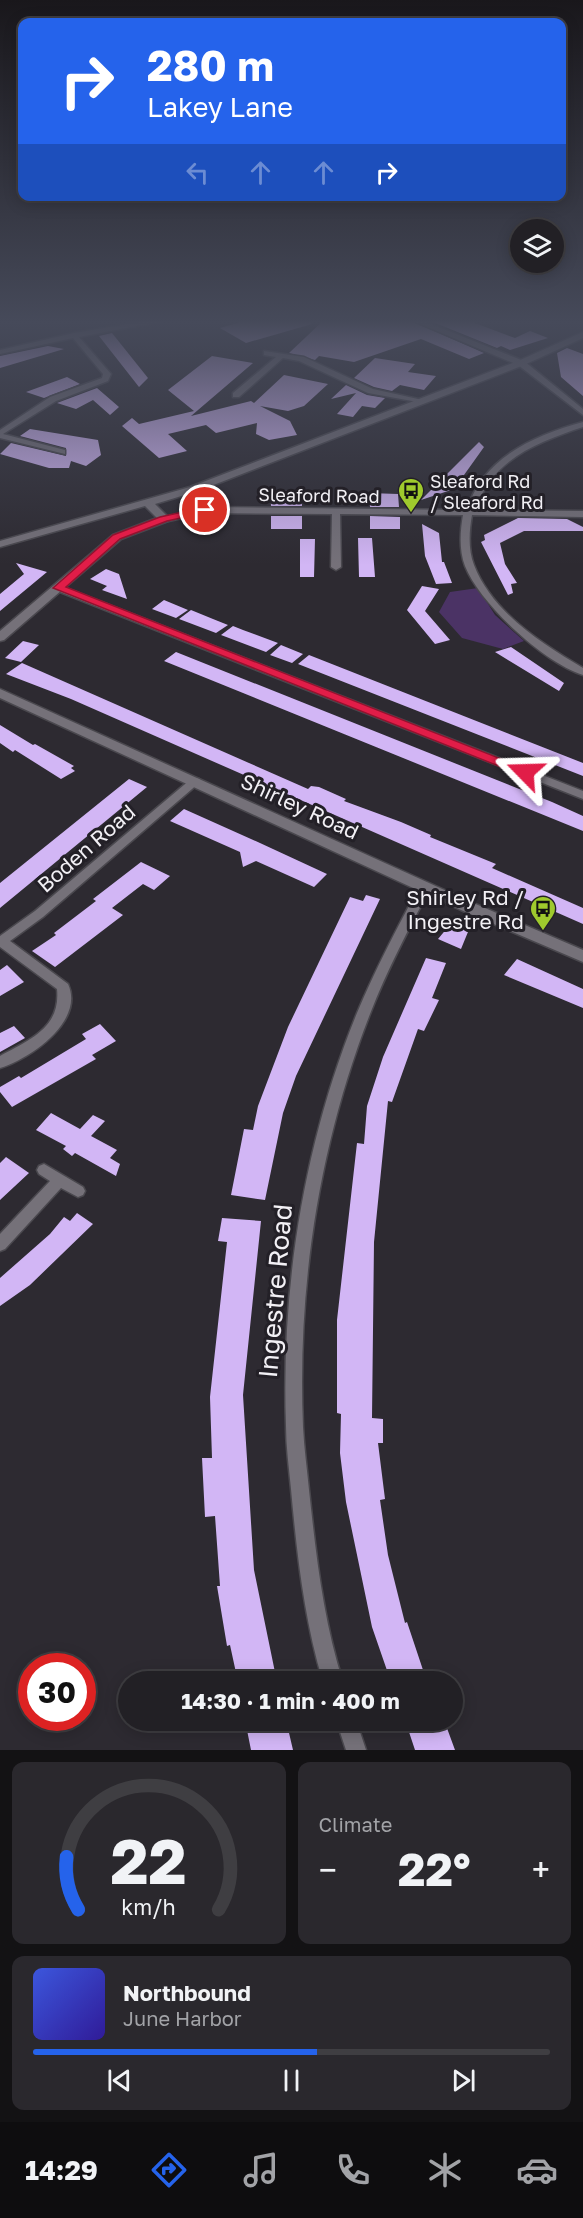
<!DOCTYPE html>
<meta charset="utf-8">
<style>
:root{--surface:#222025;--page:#2a282d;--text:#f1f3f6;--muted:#a2a3a7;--line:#3f3e42;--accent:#2563eb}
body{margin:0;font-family:"Golos Text",sans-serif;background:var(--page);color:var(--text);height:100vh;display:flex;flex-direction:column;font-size:22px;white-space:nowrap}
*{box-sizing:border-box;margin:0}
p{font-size:20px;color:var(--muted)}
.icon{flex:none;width:33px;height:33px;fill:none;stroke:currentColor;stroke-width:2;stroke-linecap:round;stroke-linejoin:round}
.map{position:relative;height:1750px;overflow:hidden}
.details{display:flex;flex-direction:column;gap:12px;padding:12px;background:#131214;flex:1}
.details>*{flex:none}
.banner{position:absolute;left:18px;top:18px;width:548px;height:183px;border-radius:12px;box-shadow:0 3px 15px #0003,0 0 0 2px var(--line);background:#2563eb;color:#fff;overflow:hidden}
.buttons{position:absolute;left:510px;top:219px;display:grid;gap:12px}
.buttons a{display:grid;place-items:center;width:54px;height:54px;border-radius:50%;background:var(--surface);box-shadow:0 3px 15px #0003,0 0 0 2px var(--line);font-size:30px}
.speed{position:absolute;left:18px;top:1653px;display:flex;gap:12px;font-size:30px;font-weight:700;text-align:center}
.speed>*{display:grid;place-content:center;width:78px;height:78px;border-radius:50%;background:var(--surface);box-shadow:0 3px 15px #0003,0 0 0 2px var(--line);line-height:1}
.speed .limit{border:9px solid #d22;background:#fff;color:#111}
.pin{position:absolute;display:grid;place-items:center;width:51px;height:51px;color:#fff;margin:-26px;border:3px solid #fff;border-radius:50%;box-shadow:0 2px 6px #0007}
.me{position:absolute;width:66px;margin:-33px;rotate:292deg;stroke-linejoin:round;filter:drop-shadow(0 0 4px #0008)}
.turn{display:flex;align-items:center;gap:21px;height:126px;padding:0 30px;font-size:27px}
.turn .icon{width:78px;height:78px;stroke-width:2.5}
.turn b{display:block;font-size:42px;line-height:51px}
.lanes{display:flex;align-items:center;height:57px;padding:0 30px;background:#0003;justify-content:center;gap:30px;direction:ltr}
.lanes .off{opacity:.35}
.big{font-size:45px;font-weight:700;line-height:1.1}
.details .tile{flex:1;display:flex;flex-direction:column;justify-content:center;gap:9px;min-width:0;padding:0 21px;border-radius:12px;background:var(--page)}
.details .dial{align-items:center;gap:0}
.dial svg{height:156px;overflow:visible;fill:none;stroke:var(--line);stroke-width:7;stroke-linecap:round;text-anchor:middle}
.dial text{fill:var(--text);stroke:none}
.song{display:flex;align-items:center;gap:18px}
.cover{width:72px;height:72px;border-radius:9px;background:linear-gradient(135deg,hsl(230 70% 55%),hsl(250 70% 35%))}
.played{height:6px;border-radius:3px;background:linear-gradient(90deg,var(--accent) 55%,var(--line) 55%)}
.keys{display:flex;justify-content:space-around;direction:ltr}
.heat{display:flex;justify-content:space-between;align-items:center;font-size:33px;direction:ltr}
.details .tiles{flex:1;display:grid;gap:12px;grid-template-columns:1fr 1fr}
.tile:last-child{grid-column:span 2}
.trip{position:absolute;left:118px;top:1671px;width:345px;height:60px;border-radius:30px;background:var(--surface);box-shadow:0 3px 15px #0003,0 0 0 2px var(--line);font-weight:700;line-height:60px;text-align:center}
.tab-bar{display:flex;height:96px;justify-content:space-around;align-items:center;background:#0e0d0f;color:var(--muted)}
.tab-bar .icon{width:42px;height:42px}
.tab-bar .current{color:var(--accent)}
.tab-bar b{font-size:27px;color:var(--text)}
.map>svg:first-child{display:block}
</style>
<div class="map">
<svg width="583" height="1750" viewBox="0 0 583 1750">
<rect width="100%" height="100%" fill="#2d2a31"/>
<path fill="#4b3365" d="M 478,588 L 495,615 L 524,641 L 503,649 L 462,638 L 439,612 L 450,592 Z"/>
<path fill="#d2b6f5" d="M 248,320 L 311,320 L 312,324 L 246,343 L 220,328 Z
M 324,320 L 409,320 L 484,353 L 469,359 L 421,339 L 354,362 L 319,356 L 315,360 L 289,353 Z
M 428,320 L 467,320 L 515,338 L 530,331 L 548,338 L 510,350 L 501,346 L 497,348 Z
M 112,333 L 148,378 L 139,387 L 99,336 Z
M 48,346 L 64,349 L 0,368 L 0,356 Z
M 567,348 L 583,354 L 583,396 L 561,377 L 557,353 Z
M 212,356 L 253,363 L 191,416 L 251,401 L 254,403 L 284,375 L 328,384 L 304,406 L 288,411 L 260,406 L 290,421 L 297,435 L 269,440 L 256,434 L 257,423 L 216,433 L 206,425 L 168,434 L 187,451 L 159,458 L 122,426 L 132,418 L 139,424 L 194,411 L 168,390 Z
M 375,358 L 415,364 L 408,372 L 436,376 L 424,390 L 400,385 L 392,391 L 374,387 L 354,378 Z
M 67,377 L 80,384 L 44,398 L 26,392 Z
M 346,385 L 367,395 L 385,398 L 375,408 L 362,406 L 353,417 L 337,414 L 356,393 L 331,399 Z
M 97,388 L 119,407 L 110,415 L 93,400 L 76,409 L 57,403 Z
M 30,429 L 98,440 L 101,455 L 86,466 L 71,461 L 69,468 L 49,468 L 0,454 L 11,443 L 66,456 L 66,448 L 20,436 Z
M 479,442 L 484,447 L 454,489 L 421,500 Z
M 270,490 L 301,491 L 302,506 L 271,506 Z
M 369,493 L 398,494 L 399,507 L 370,507 Z
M 271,516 L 302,516 L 302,529 L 271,529 Z
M 370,516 L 400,517 L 400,529 L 370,529 Z
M 518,518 L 567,519 L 583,527 L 583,531 L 524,531 L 500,543 L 505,564 L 517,583 L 511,584 L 513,593 L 508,595 L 481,542 L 485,540 L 484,535 Z
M 422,524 L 439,533 L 442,562 L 444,562 L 452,583 L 436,584 L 425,556 Z
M 358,538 L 372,538 L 375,577 L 359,577 Z
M 300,539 L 315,539 L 314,577 L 300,577 Z
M 16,563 L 47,572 L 0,611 L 0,594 L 24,574 Z
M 106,569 L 119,574 L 127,599 L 102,590 L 107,586 L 90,579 Z
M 422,586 L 439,589 L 425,611 L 450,640 L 435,644 L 407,610 Z
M 164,600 L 188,610 L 176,618 L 152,609 Z
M 191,610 L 213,619 L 228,625 L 216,633 L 179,619 Z
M 233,626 L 243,630 L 278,643 L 266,652 L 221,635 Z
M 23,641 L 39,645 L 21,662 L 5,658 Z
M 281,645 L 303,654 L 292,663 L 270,655 Z
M 511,647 L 564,683 L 559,691 L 495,652 Z
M 176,652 L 552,802 L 583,816 L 583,831 L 164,661 Z
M 309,655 L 583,763 L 583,776 L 298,664 Z
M 22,663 L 308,789 L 311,786 L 319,787 L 346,799 L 344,801 L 401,822 L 431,835 L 430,837 L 496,864 L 492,868 L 583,908 L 583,924 L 71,699 L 6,674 Z
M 0,725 L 33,745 L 35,744 L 74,766 L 71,768 L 75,771 L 61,779 L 15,750 L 13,752 L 0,743 Z
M 129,779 L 147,787 L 0,908 L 0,883 Z
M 184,809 L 260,843 L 327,874 L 314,887 L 256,861 L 243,867 L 240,852 L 170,821 Z
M 141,862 L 170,876 L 154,890 L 143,884 L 112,908 L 123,915 L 55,967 L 32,951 L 56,935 L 54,933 L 96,901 L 93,899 Z
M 366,895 L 380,899 L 296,1076 L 283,1113 L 265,1200 L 231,1195 L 244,1129 L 253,1130 L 258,1106 L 288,1027 L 350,897 L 363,901 Z
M 453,921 L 470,927 L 461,949 L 438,939 Z
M 426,958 L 446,963 L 432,998 L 439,1000 L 424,1031 L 418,1029 L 392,1102 L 388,1101 L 374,1242 L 372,1418 L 383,1419 L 383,1443 L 378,1443 L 385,1499 L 380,1500 L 388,1555 L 405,1623 L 407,1622 L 427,1682 L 391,1682 L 372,1627 L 346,1502 L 340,1453 L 341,1414 L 337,1413 L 337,1320 L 357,1143 L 364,1144 L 367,1106 L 383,1057 Z
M 517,959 L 583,989 L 583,1008 L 504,975 Z
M 7,965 L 24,982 L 0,996 L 0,970 Z
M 100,1024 L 116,1041 L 92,1055 L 96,1059 L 12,1107 L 0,1092 L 0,1087 L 19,1076 L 21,1078 L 86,1039 L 82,1034 Z
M 14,1026 L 25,1038 L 0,1052 L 0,1033 Z
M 51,1113 L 80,1129 L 93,1115 L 105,1121 L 91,1136 L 117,1150 L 110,1158 L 120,1164 L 116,1176 L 75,1153 L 72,1156 L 63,1149 L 66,1146 L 36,1130 Z
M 6,1157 L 29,1173 L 0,1200 L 0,1163 Z
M 77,1213 L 93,1224 L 30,1285 L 0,1306 L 0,1278 L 50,1234 L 64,1217 L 70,1221 Z
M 222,1218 L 261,1221 L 243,1395 L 254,1570 L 277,1682 L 238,1682 L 230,1645 L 227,1646 L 217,1586 L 220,1586 L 215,1516 L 205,1517 L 202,1458 L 212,1458 L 210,1397 L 227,1242 L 218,1241 Z
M 245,1720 L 286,1720 L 293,1750 L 251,1750 Z
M 405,1720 L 444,1720 L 455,1750 L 415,1750 Z"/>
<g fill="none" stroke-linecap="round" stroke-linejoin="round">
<defs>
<path id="minor" d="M 152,320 L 168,320 L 79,337 L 111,374 L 108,381 L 56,401 L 3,434 L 65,450 L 65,454 L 0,438 L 0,430 L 50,397 L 102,378 L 103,374 L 73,338 L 0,354 L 0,350 L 74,333 Z
M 411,320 L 421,320 L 524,361 L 583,409 L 583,415 L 518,365 Z
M 264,351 L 304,357 L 373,389 L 427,401 L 423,403 L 368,393 L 299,361 L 283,358 L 239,397 L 233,397 L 233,393 L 276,357 L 264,355 Z
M 583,422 L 583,427 C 538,442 490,460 476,510 L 583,511 L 583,517 L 472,515 C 469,532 468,549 474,565 C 492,612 542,644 583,668 L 583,675 C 544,663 480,604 465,566 C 459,550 460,532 463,515 L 340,514 L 341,567 L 336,570 L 331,567 L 332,514 L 205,513 L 164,522 L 160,519 L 205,507 L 467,510 C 482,458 535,435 583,422 Z
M 58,585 L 583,791 L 583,799 L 55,590 L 55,586 Z
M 195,778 L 199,779 L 201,781 L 199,783 L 43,917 L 10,941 L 68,984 C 85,1021 30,1059 0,1068 L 0,1056 C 29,1040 61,1028 57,989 L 0,947 L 0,936 L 35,911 L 191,779 Z
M 425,883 L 431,887 C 409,928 387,970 370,1014 C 319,1144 297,1287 303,1427 C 304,1448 307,1469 309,1490 C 316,1555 323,1619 343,1682 L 323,1682 C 304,1619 297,1554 291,1489 C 289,1468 286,1447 286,1426 C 281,1286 304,1143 357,1013 C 375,970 397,928 419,887 Z
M 44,1164 L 83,1187 L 85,1191 L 83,1195 L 78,1197 L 61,1188 L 5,1249 L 0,1251 L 0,1234 L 50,1181 L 39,1174 L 37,1170 L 39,1166 Z
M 336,1720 L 356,1720 L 366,1750 L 346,1750 Z"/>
<path id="tertiary" d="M 583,332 L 583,338 L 524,365 L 198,491 L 155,504 L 168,517 L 168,521 L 121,539 L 4,640 L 0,641 L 0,631 L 113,535 L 157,518 L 145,506 L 0,547 L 0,541 L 190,487 L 518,361 Z
M 0,689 L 471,902 L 583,950 L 583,962 L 461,910 L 0,698 Z"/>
</defs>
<use href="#minor" stroke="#4a484e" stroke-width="3"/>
<use href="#tertiary" stroke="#4a484e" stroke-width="3"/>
<use href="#minor" fill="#757179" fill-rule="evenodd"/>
<use href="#tertiary" fill="#757179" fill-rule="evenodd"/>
</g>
<linearGradient id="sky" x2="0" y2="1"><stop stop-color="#19171b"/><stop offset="0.57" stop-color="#464a5a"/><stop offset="1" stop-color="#464a5a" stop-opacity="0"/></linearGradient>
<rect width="583" height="565" fill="url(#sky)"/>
<path fill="#e11d48" stroke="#92132f" stroke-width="1.5" d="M 205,507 L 209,508 L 209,512 L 167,521 L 120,539 L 66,587 L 529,770 L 529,775 L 521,775 L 53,588 L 113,535 L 160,517 Z"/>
<defs>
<symbol id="bus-pin" viewBox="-11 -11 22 30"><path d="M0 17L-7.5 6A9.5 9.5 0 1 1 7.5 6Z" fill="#9fca2d" stroke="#232027"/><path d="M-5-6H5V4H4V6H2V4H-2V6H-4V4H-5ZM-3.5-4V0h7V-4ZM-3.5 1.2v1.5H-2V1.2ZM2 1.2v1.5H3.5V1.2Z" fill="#111"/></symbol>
</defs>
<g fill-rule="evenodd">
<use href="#bus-pin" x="396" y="476" width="30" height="40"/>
<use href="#bus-pin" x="528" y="894" width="30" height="40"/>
</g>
<g text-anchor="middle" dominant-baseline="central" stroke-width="6" stroke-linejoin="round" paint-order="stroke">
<g font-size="18" fill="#f2f0f5" stroke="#232027" text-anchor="start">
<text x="430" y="481">Sleaford Rd<tspan x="430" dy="21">/ Sleaford Rd</tspan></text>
</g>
<g font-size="18" fill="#f2f0f5" stroke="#232027">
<text transform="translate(319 495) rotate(1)">Sleaford Road</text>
</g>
<g font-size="21" fill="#f2f0f5" stroke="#232027">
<text transform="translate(300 806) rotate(25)">Shirley Road</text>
<text transform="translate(86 848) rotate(-41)">Boden Road</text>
</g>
<g font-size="21" fill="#f2f0f5" stroke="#232027" text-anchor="end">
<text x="524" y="897">Shirley Rd /<tspan x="524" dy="24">Ingestre Rd</tspan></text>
</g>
<g font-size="26" fill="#f2f0f5" stroke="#232027">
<text transform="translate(275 1291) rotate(-85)">Ingestre Road</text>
</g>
</g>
</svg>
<div class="buttons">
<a><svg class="icon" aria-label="layers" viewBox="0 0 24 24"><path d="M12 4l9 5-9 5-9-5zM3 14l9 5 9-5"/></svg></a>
</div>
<div class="speed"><div class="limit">30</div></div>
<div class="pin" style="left:205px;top:510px;background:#d93025"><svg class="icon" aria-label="arrive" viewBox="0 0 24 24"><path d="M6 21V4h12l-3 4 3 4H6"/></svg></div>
<svg class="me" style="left:525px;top:772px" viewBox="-20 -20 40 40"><path d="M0-17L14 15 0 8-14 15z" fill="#e11d48" stroke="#fff" stroke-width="4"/></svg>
<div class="trip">14:30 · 1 min · 400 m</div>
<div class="banner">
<div class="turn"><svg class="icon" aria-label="right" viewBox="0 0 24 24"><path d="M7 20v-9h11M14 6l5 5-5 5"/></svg><div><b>280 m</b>Lakey Lane</div></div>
<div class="lanes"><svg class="icon off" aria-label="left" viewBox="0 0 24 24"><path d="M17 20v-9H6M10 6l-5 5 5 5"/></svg><svg class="icon off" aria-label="ahead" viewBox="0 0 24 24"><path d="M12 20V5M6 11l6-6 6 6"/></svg><svg class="icon off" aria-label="ahead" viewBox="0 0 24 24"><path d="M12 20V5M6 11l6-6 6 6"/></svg><svg class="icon" aria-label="right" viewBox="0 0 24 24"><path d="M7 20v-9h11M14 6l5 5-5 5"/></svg></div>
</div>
</div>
<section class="details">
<div class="tiles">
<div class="tile dial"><svg viewBox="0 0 100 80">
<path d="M14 69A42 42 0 1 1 86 69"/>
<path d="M14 69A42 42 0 0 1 8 42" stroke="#2563eb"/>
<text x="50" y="56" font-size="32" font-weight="700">22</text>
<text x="50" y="72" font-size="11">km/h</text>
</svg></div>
<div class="tile"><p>Climate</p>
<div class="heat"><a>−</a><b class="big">22°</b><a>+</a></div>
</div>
<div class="tile">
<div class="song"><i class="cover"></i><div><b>Northbound</b><p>June Harbor</p></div></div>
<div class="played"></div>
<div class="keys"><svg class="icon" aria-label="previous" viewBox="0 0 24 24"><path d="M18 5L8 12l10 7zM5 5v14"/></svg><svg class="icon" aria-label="pause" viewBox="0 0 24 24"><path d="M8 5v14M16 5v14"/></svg><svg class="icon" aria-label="next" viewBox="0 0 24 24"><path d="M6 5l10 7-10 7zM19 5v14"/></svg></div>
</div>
</div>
</section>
<nav class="tab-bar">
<b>14:29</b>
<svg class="icon current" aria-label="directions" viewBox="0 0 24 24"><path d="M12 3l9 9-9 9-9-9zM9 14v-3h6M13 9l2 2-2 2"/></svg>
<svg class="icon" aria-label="music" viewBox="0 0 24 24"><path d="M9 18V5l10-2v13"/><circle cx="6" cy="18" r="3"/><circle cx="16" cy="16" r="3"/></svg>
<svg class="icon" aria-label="phone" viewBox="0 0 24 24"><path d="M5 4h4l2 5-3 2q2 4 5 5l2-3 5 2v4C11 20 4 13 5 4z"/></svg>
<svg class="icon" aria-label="climate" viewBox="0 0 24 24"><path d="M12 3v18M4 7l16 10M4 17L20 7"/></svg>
<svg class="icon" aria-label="car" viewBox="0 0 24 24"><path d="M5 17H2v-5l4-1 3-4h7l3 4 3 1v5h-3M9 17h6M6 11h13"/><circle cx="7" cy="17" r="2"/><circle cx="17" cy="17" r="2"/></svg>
</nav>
